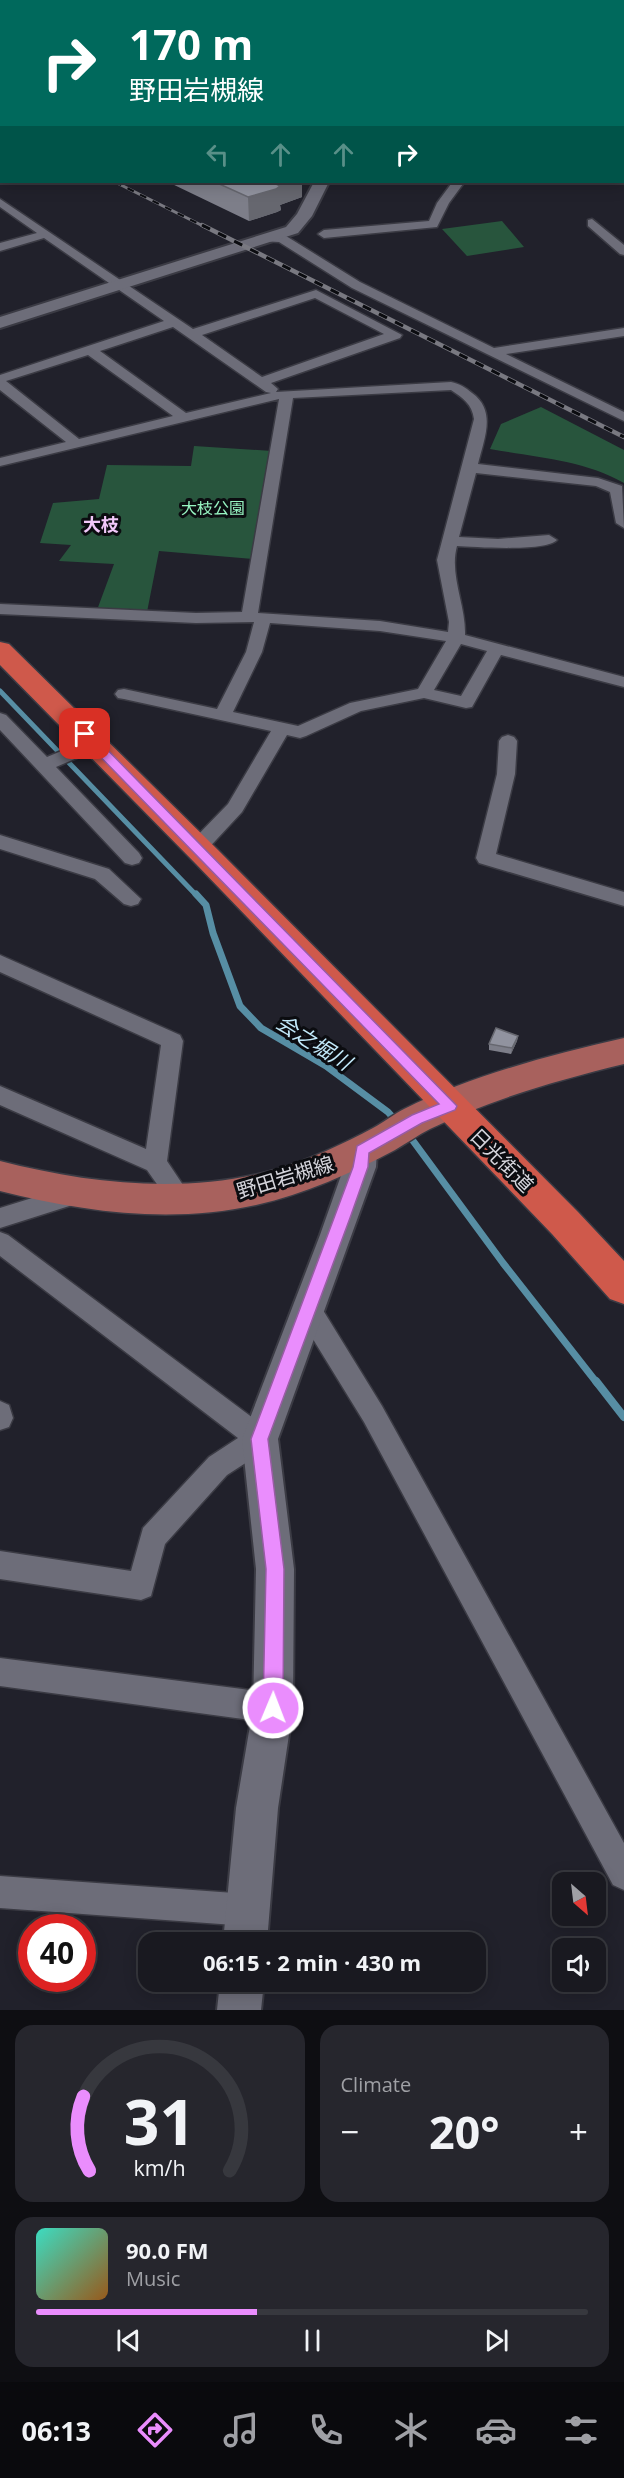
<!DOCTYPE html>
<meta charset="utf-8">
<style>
:root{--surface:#191920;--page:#26262d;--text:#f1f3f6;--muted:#9fa0a5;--line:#37383e;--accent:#ea8dfd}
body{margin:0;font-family:"Open Sans","Noto Sans JP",sans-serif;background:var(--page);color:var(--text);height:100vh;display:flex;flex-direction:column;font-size:22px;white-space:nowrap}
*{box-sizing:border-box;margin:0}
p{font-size:20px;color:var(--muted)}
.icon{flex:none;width:33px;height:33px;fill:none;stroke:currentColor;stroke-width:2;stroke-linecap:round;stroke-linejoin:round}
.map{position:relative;height:2010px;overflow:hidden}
.drawer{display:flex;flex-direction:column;gap:15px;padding:15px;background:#0e0e12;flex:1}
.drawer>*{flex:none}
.guide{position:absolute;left:0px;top:0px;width:624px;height:183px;box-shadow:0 3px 15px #0003,0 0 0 2px var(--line);background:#00695c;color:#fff;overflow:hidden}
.needle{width:39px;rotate:152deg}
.controls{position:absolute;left:552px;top:1872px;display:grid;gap:12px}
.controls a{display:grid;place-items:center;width:54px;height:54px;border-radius:12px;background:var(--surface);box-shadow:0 3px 15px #0003,0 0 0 2px var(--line);font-size:30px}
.speed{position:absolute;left:18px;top:1914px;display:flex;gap:12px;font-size:30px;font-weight:700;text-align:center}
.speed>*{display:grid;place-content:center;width:78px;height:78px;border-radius:50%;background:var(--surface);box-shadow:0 3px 15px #0003,0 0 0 2px var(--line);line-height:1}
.speed .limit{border:9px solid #d22;background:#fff;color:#111}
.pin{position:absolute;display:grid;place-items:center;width:51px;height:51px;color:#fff;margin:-26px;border-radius:12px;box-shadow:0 3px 9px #0006}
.me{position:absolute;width:66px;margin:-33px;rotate:1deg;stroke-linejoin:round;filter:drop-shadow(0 0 4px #0008)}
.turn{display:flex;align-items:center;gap:21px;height:126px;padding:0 30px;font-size:27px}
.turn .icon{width:78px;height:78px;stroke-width:2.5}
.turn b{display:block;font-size:42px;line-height:51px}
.lanes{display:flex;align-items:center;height:57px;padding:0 30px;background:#0003;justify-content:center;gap:30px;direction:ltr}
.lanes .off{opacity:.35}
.big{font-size:45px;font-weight:700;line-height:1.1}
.drawer .tile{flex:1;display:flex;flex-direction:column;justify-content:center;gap:9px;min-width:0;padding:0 21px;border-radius:18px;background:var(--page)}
.drawer .dial{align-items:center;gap:0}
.dial svg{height:156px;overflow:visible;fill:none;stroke:var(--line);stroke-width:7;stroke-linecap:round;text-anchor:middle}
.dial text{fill:var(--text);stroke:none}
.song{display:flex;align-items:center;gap:18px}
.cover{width:72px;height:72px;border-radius:9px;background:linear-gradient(135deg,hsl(170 70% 55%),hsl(30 70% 35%))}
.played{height:6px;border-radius:3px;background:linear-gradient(90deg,var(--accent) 40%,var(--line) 40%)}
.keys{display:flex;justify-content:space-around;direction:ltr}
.heat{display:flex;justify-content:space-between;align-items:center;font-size:33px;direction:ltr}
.drawer .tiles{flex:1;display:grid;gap:15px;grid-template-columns:1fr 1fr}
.tile:last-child{grid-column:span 2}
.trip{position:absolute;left:138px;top:1932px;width:348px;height:60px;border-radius:18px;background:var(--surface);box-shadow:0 3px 15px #0003,0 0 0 2px var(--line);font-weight:700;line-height:60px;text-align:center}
.tabs{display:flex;height:96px;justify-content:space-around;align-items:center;background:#0a0a0d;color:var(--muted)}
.tabs .icon{width:42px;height:42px}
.tabs .current{color:var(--accent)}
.tabs b{font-size:27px;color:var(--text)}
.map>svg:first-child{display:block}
</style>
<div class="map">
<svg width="624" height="2010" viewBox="0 0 624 2010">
<rect width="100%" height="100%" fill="#21212b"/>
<path fill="#28553d" d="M 502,221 L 524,247 L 467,256 L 442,229 Z
M 541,407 L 624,450 L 624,483 C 584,460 534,457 490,449 L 501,424 Z
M 194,446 L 272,451 L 253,559 L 159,551 L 147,612 L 97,610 L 114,564 L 59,561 L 71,545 L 40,543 L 53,503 L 99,499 L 107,465 L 191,466 Z"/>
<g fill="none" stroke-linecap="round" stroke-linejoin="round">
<path stroke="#578ea4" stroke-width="5" d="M 0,691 L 197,896"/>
<path stroke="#578ea4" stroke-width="7" d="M 196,894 L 206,905 L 213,933 L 240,1006 L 261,1028 L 326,1066 L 388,1112 L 397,1122
M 408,1134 L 503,1263 L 597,1383"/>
<path stroke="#578ea4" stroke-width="8" d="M 596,1381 L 624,1417"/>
<path fill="#22708d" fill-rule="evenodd" d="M 604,0 L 622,0 L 603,2 Z"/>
<defs>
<path id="street" d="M 107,0 L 119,0 L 106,2 Z
M 189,0 L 201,0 L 188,2 Z
M 207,0 L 220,0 L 221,2 L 208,2 Z
M 266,0 L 278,0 L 265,2 Z
M 440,0 L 452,0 L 439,2 Z
M 525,0 L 538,0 L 539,2 L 526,2 Z
M 573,0 L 585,0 L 572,2 Z
M 624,0 L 624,6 L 622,7 L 622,2 L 620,2 Z
M 2,39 L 2,46 L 0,46 L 0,40 Z
M 0,86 L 2,86 L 2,92 L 0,92 Z
M 622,103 L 624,103 L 624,110 L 622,110 Z
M 0,105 L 2,105 L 2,111 L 0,111 Z
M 622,163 L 624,163 L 624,169 L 622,169 Z
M 450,182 L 461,182 L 463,184 L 449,203 L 437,227 L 324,238 L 318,234 L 324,230 L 429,221 L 437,203 L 451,184 Z
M 0,199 L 193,329 L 316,290 L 402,335 L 400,338 L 271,383 L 278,389 L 276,392 L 451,382 C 460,384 465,387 472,393 C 497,411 484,439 478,464 L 598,478 L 622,486 L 624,528 L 616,523 L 610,492 L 596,486 L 476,473 L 459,537 L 498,539 L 549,535 L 557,540 C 546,552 475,547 457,546 C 449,575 466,605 465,635 L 624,677 L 624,687 L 501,655 L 472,707 L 466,708 L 424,698 L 361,711 L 306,736 L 300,738 L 287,735 L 242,812 L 204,853 L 197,855 L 190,853 L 187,848 L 190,843 L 228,804 L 271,731 L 124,699 L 118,698 L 115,694 L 118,690 L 124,689 L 217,709 L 246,652 L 254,622 L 196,623 L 0,614 L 0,604 L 196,613 L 242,612 L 279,399 L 0,466 L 0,458 L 66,442 L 0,390 L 0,375 L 164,321 L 44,238 L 0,251 L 0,243 L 37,233 L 0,207 ZM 315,298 L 384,334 L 262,377 L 202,335 ZM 173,327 L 266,392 L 271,393 L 186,413 L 100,351 ZM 88,355 L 173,416 L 79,439 L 6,381 ZM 451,390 C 463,398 472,404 474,419 L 437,560 L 449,622 L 448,632 L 380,621 L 258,613 L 293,398 ZM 270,623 L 380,631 L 446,641 L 418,689 L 350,703 L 298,726 L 233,712 L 262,652 ZM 461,644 L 487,651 L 461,696 L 434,690 Z
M 592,219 L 624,245 L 624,255 L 620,254 L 588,226 L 588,220 Z
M 266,234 L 286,236 L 360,282 L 494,348 L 624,328 L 624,336 L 506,354 L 624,412 L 624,421 L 352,288 L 279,242 L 262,241 L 260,238 Z
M 0,713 L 6,715 L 47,757 L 88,740 L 100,740 L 103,744 L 100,748 L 56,767 L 139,853 L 142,858 L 139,863 L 132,865 L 125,863 L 0,730 Z
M 508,735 L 514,737 L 517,741 L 515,774 L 496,854 L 624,892 L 624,906 L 479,863 L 476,858 L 497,774 L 499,741 L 502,737 Z
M 0,835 L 109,869 L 141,899 L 138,904 L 131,906 L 124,904 L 95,879 L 0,849 Z
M 0,955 L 180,1035 L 183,1041 L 167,1161 L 193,1200 L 189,1207 L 181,1210 L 173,1207 L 147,1170 L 0,1105 L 0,1086 L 146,1149 L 161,1045 L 0,972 Z
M 77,1184 L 85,1187 L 89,1194 L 85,1201 L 0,1228 L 0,1208 Z
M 0,1232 L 8,1235 L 269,1430 L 273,1439 L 269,1448 L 227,1475 L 165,1544 L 151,1596 L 141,1600 L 0,1579 L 0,1551 L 131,1571 L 143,1528 L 209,1457 L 238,1438 L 0,1256 Z
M 309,1299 L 318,1302 L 382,1406 L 624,1843 L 624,1890 L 613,1885 L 364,1422 L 300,1318 L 297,1310 L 300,1302 Z
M 0,1401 L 9,1405 L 13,1418 L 9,1427 L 0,1430 Z
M 0,1658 L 273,1693 L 283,1698 L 288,1708 L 283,1718 L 273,1723 L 0,1686 Z
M 0,1876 L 248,1894 L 259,1899 L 264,1910 L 259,1921 L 248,1926 L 0,1908 Z"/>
<path id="secondary" d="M 6,0 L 21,0 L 5,2 Z
M 326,0 L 342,0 L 343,2 L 327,2 Z
M 0,26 L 2,26 L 2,35 L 0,34 Z
M 622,131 L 624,131 L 624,139 L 622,139 Z
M 314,182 L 329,182 L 312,216 L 298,233 L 0,328 L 0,317 L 286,227 L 297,214 Z
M 362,1137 L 373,1141 L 377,1150 L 376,1167 L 278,1439 L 294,1569 L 293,1708 L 278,1808 L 267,1942 L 223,1942 L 236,1808 L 253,1708 L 256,1569 L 242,1439 L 320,1235 L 344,1167 L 347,1150 L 351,1141 Z
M 220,1982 L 264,1982 L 261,2010 L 217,2010 Z"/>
<path id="primary" d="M 624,1038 L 624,1064 C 558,1080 492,1099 430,1129 C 418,1135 407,1143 395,1150 C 352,1173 305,1194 256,1205 C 170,1224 84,1212 0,1191 L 0,1161 C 90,1184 187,1195 278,1169 C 311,1159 343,1144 373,1128 C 384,1122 394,1114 404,1109 C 473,1075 550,1055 624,1038 Z"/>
<path id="highway" d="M 0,642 L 9,644 L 218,850 L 578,1212 L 624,1261 L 624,1304 L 610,1299 L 552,1234 L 196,864 L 0,665 Z"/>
</defs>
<use href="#street" stroke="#3b3b44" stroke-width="3"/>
<use href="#secondary" stroke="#3b3b44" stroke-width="4"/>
<use href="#primary" stroke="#3b3b44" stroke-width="3"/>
<use href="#highway" stroke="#3b3b44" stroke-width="3"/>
<use href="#street" fill="#6d6d79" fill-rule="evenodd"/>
<use href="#secondary" fill="#6d6d79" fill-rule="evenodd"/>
<use href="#primary" fill="#a8615d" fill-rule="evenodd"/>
<use href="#highway" fill="#cf594b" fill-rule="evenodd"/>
<defs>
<path id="rail-far1" d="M 115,182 L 205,227"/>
<path id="rail" d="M 202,225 L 624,437"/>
</defs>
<use href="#rail-far1" stroke="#797981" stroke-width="3"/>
<use href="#rail" stroke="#797981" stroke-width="4.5"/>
<use href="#rail-far1" stroke="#0b0c10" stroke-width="2" stroke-dasharray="7" stroke-linecap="butt"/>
<use href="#rail" stroke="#0b0c10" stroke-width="3" stroke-dasharray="9" stroke-linecap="butt"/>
</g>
<path fill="#7d7e89" d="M 168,182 L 302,182 L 302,197 L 280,205 L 281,210 L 277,212 L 249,221 Z
M 518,1036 L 517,1041 L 511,1054 L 489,1050 L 489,1044 Z"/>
<path fill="#66676f" d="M 278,182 L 302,182 L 302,197 L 280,205 L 281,210 L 277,212 L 249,221 L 248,197 Z
M 518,1036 L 517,1041 L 511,1054 L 512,1048 Z"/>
<path fill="#91939f" stroke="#66676f" stroke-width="1.5" d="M 215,182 L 278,182 L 274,183 L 280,186 L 276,189 L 248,197 Z
M 496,1028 L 518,1036 L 512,1048 L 489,1044 Z"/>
<path fill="#ea8dfd" stroke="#985ca4" stroke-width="1.5" d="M 85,730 L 89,731 L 457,1106 L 455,1110 L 422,1123 L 369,1153 L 368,1167 L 350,1218 L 268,1439 L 284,1569 L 283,1708 L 280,1715 L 273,1717 L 266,1715 L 263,1708 L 266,1569 L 251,1439 L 334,1218 L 353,1167 L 357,1146 L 412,1115 L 439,1104 L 81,737 L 81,731 Z"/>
<g text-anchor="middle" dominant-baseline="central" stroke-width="6" stroke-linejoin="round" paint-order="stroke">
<g font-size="16" fill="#97f5c2" stroke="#0b0c10">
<text x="213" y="508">大枝公園</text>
</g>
<g font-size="18" font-weight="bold" fill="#f1c8f9" stroke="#0b0c10">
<text x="101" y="524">大枝</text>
</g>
<g font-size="20" fill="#d4d4db" stroke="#0b0c10">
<text transform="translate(502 1160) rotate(45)">日光街道</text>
<text transform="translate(285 1177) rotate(-17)">野田岩槻線</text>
</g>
<g font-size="21" font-style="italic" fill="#c2e9fa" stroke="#0b0c10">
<text transform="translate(314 1042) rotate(32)">会之堀川</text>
</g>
</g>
</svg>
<div class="controls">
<a><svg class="needle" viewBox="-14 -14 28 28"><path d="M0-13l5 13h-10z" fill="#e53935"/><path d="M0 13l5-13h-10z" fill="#9fa0a5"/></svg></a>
<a><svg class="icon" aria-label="sound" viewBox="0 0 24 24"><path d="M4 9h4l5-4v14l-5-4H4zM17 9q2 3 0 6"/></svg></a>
</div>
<div class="speed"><div class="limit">40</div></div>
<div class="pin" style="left:85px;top:734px;background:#d93025"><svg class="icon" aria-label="arrive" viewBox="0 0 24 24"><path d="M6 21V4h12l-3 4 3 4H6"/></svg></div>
<svg class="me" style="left:273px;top:1708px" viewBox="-20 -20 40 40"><circle r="17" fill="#ea8dfd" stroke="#fff" stroke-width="3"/><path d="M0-11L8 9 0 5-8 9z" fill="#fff"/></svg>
<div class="trip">06:15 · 2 min · 430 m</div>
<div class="guide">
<div class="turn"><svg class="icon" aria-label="right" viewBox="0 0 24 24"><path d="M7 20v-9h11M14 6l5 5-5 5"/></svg><div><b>170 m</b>野田岩槻線</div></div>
<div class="lanes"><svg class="icon off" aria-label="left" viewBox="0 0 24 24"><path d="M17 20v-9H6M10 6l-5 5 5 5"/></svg><svg class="icon off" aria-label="ahead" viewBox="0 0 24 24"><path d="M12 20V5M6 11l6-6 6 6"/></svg><svg class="icon off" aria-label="ahead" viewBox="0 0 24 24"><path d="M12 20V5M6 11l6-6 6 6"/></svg><svg class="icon" aria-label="right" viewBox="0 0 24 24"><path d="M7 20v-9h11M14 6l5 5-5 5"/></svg></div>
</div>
</div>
<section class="drawer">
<div class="tiles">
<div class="tile dial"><svg viewBox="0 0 100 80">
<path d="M14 69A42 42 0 1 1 86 69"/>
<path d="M14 69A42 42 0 0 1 11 31" stroke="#ea8dfd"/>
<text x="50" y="56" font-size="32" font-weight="700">31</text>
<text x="50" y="72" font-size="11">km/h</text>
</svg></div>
<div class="tile"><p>Climate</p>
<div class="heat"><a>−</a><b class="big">20°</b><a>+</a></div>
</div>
<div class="tile">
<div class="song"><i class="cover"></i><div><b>90.0 FM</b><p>Music</p></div></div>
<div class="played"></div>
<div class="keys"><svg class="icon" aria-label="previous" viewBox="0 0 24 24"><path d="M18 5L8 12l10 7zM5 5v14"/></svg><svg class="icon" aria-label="pause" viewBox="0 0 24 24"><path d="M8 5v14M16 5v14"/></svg><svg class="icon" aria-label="next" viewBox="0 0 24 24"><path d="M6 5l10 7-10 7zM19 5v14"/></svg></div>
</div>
</div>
</section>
<nav class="tabs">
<b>06:13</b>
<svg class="icon current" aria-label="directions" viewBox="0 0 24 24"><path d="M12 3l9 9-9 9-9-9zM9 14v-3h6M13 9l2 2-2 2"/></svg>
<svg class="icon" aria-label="music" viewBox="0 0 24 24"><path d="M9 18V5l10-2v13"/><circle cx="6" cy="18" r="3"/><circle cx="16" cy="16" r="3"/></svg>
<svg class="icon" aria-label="phone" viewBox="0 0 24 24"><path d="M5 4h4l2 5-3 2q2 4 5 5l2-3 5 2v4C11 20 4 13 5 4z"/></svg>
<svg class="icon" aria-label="climate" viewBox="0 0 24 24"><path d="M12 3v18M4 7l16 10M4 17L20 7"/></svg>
<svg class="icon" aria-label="car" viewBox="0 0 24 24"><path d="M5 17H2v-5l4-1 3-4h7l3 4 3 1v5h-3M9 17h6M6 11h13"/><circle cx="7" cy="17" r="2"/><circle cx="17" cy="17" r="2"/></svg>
<svg class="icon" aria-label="filters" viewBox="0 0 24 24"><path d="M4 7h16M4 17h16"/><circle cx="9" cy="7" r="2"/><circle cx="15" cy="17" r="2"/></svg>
</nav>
